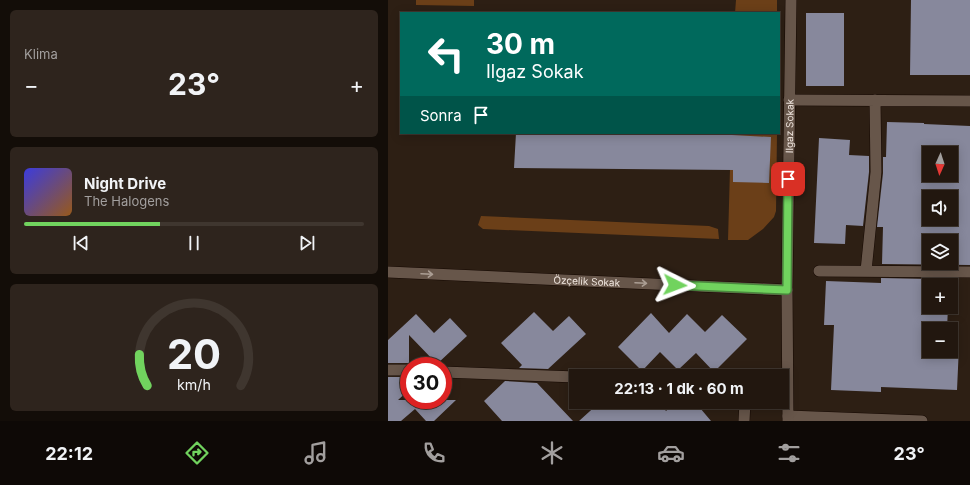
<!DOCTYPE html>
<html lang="tr">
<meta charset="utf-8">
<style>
:root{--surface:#22170f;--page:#2e241d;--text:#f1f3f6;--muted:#a29f9e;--line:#3f362f;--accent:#71d35e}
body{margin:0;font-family:Inter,sans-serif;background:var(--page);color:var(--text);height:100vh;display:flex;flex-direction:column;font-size:15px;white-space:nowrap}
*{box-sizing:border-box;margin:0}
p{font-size:13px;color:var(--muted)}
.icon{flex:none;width:22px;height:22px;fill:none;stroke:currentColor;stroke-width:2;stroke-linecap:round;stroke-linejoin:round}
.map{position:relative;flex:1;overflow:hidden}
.details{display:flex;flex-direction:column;gap:10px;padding:10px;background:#130d08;width:388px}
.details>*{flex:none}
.banner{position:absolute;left:12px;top:12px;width:380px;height:122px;border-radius:0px;box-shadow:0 2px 10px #0003,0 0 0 1px var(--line);background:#00695c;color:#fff;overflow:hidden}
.needle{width:26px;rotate:183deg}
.fabs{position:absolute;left:534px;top:146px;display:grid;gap:8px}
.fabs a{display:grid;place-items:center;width:36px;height:36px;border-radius:0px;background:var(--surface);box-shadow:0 2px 10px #0003,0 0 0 1px var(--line);font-size:20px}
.speed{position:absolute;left:12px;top:357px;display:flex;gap:8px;font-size:20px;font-weight:700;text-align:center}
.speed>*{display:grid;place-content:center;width:52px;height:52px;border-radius:50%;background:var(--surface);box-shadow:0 2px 10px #0003,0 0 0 1px var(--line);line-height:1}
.speed .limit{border:6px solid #d22;background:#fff;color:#111}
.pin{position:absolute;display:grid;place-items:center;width:34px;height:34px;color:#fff;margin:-17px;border-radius:8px;box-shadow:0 2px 6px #0006}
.me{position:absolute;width:44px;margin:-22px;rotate:93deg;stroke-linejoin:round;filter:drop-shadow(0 0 3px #0008)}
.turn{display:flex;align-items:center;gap:14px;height:84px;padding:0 20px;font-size:18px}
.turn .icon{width:52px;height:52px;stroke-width:2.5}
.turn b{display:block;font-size:28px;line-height:34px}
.then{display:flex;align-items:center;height:38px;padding:0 20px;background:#0003;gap:8px;font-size:15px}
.big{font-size:30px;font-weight:700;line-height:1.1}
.details .widget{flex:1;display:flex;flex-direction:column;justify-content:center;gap:6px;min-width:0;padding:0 14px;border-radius:6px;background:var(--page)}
.details .dial{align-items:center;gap:0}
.dial svg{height:104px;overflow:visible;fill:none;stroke:var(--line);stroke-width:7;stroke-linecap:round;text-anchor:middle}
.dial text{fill:var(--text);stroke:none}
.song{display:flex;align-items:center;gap:12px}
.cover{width:48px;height:48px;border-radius:6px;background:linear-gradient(135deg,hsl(240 70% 55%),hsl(30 70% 35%))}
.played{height:4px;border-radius:2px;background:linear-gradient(90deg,var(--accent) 40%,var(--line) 40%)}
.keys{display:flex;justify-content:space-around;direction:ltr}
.heat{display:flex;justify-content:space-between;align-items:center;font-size:22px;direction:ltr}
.trip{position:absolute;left:181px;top:369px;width:220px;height:40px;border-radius:0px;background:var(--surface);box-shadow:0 2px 10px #0003,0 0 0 1px var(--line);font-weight:700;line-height:40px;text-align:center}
.tab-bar{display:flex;height:64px;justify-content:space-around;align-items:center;background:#0e0906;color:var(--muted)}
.tab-bar .icon{width:28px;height:28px}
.tab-bar .selected{color:var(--accent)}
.tab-bar b{font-size:18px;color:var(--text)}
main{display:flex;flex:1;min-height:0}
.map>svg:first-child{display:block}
</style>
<main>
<section class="details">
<div class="widget"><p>Klima</p>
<div class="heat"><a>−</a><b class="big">23°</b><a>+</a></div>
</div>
<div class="widget">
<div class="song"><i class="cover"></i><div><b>Night Drive</b><p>The Halogens</p></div></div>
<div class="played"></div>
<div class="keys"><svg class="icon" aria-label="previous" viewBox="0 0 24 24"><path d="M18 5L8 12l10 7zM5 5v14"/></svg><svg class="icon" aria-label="pause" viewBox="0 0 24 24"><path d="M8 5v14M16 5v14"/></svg><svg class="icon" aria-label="next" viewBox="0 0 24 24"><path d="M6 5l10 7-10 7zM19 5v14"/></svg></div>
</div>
<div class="widget dial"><svg viewBox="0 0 100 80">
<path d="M14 69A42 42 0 1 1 86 69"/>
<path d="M14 69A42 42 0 0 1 8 45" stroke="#71d35e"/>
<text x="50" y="56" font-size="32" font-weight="700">20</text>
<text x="50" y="72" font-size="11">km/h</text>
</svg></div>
</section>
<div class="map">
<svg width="582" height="421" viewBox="0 0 582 421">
<rect width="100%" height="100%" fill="#2d1f14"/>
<path fill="#6b3f18" d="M 28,0 L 86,0 L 86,6 L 28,5 Z
M 348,0 L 389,0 L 389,13 L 347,13 Z
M 343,133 L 389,133 L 388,211 L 386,217 L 375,229 L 360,240 L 340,240 Z
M 93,216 L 321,226 L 330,229 L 331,239 L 95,229 L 90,225 Z"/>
<path fill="#87889c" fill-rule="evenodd" d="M 523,0 L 582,0 L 582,75 L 522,75 Z
M 418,13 L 456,13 L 456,86 L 418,86 Z
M 499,122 L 536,123 L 536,124 L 582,126 L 582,265 L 494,264 L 495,227 L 489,227 L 495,173 L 495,157 L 498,157 ZM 541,153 L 563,153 L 563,175 L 541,175 ZM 541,197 L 563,197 L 563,219 L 541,219 ZM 541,241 L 563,241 L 563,263 L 541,263 Z
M 128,133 L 344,133 L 344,135 L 383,137 L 381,183 L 345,182 L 345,170 L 126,168 Z
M 431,138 L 462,140 L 461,155 L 481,156 L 481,172 L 475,226 L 458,225 L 457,244 L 426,243 Z
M 493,278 L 541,279 L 541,307 L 560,307 L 559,329 L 541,329 L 541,351 L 563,351 L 563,346 L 571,346 L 569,390 L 493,387 L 493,392 L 443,390 L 446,325 L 436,325 L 438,281 L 493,283 Z
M 146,312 L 165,331 L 181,316 L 198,334 L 160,369 L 131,368 L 134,365 L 113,343 Z
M 263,313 L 281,333 L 299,314 L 317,332 L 334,315 L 359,339 L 326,372 L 308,353 L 290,370 L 272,352 L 254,371 L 230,347 Z
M 28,314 L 46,333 L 62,318 L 79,336 L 49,364 L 21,335 L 21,363 L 0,363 L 0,340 Z
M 0,377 L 21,377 L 21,390 L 10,400 L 68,400 L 46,421 L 38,421 L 27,409 L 13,421 L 0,421 Z
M 117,381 L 149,383 L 185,421 L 114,421 L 96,401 Z
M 212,402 L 271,402 L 278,411 L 287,402 L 307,402 L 323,421 L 191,421 Z"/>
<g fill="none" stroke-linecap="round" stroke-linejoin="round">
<defs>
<path id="service" d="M 401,100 L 582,101
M 431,271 L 582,272
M 478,271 L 488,172 L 487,100
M 0,370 L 21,370
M 55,372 L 188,377
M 356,421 L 357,402"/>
<g id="minor">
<path id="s1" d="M 0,272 L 399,290"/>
<path d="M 400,416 L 534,421"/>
</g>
<g id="tertiary">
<path id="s2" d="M 400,421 L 399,290 L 403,0"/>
</g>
</defs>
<use href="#service" stroke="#150802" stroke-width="12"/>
<use href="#minor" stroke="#150802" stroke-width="12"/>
<use href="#tertiary" stroke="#150802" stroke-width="12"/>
<use href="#service" stroke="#67564a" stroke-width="11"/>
<use href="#minor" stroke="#67564a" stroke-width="11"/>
<use href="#tertiary" stroke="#67564a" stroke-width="11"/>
</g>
<defs><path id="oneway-shaft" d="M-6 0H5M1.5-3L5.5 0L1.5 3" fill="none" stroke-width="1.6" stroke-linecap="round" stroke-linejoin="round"/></defs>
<g stroke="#ab9e94">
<use href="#oneway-shaft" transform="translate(39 274) rotate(3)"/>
<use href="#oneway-shaft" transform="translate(253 283) rotate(3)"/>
</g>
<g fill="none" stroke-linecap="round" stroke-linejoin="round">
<defs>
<path id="route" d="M 287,285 L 399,290 L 400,179"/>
</defs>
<use href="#route" stroke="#49893d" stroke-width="10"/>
<use href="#route" stroke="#71d35e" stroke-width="7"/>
</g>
<g text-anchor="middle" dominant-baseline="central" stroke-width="4" stroke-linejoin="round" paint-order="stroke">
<g font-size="10" fill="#efe5de" stroke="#110a06">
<text stroke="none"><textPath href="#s2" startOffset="295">Ilgaz Sokak</textPath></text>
<text stroke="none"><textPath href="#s1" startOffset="199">Özçelik Sokak</textPath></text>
</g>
</g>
</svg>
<div class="fabs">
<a><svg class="needle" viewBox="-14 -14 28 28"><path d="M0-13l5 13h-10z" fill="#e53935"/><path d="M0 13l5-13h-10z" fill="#a29f9e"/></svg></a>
<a><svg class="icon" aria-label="sound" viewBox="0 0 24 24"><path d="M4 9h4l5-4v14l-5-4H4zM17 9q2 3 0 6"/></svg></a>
<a><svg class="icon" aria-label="layers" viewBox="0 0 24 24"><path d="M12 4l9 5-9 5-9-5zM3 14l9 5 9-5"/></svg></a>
<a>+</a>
<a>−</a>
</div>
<div class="speed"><div class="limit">30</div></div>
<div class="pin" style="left:400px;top:179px;background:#d93025"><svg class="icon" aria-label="arrive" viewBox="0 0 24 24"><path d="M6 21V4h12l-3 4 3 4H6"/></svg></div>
<svg class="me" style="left:287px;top:285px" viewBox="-20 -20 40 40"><path d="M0-17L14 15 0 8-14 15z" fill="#71d35e" stroke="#fff" stroke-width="4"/></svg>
<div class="trip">22:13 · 1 dk · 60 m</div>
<div class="banner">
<div class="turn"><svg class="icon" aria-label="left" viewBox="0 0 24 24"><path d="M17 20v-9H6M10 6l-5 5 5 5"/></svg><div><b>30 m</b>Ilgaz Sokak</div></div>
<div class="then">Sonra<svg class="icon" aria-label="arrive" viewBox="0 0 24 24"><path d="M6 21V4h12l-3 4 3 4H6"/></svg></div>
</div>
</div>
</main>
<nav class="tab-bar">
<b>22:12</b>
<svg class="icon selected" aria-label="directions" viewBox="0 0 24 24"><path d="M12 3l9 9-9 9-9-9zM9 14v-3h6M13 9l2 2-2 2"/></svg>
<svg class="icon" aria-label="music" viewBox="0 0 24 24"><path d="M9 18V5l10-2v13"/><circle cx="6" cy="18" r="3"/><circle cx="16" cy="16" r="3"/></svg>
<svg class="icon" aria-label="phone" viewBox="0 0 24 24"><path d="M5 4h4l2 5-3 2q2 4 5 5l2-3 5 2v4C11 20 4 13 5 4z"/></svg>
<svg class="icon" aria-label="climate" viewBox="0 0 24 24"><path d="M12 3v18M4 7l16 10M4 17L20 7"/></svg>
<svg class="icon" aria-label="car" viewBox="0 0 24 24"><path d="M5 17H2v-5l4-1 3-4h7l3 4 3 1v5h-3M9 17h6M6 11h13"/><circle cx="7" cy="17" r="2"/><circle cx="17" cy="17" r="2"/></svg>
<svg class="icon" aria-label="filters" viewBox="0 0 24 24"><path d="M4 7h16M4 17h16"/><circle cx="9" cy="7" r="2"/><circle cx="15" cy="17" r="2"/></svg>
<b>23°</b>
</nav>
